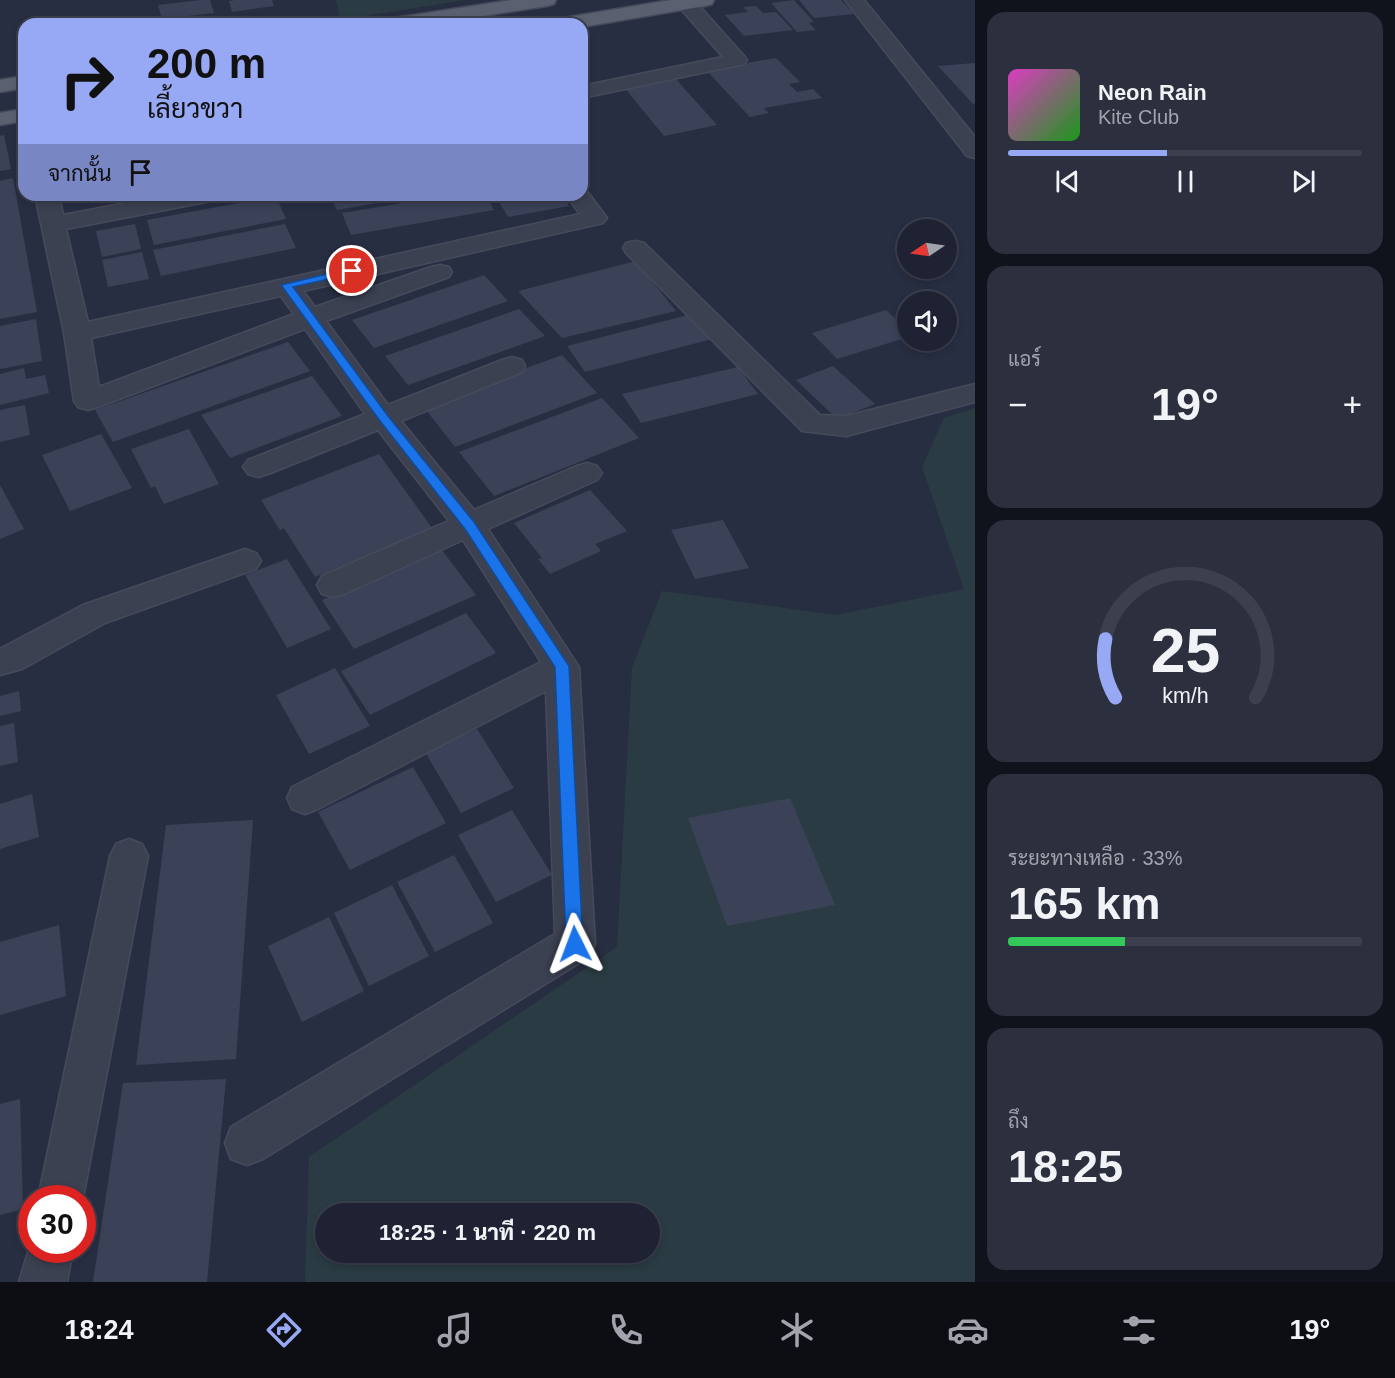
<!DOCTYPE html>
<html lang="th">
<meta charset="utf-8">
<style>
:root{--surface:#1e2232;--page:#2b2f3e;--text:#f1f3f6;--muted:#a1a4ac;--line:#3c3f4d;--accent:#97a9f4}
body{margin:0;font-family:Arial,Sarabun,sans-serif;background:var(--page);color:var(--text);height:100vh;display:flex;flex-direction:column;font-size:22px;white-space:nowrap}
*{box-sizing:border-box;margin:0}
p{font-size:20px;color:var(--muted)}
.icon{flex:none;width:33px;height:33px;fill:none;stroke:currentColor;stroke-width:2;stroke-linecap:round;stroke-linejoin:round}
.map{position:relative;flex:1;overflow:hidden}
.drawer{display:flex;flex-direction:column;gap:12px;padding:12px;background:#10131c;width:420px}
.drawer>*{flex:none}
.guide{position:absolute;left:18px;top:18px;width:570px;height:183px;border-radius:18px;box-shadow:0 3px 9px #0003,0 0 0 2px var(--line);background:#97a9f4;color:#111;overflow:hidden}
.needle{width:39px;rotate:257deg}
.tools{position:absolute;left:897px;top:219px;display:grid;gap:12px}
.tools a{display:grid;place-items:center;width:60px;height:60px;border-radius:50%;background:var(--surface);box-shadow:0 3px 9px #0003,0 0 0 2px var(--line);font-size:30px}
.speed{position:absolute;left:18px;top:1185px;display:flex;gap:12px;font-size:30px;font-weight:700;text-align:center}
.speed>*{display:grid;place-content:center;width:78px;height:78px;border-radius:50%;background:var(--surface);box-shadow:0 3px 9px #0003,0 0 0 2px var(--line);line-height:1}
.speed .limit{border:9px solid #d22;background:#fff;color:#111}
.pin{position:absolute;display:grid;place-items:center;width:51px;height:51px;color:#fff;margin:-26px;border:3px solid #fff;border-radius:50%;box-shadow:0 2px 6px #0007}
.me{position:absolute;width:66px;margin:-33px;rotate:357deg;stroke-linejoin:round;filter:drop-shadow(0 0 4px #0008)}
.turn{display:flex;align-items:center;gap:21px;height:126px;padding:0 30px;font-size:27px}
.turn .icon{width:78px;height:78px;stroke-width:2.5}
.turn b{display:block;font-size:42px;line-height:51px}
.then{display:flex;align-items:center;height:57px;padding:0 30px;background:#0003;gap:12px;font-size:22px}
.big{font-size:45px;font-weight:800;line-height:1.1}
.drawer .card{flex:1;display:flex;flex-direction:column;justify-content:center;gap:9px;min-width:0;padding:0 21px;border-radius:18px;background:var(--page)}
.drawer .dial{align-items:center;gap:0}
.dial svg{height:156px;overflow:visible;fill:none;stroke:var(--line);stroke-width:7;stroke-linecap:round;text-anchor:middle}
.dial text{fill:var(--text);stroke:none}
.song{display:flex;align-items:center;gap:18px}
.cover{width:72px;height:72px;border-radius:9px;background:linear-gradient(135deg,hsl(310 70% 55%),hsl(120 70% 35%))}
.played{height:6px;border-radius:3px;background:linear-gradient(90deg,var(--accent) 45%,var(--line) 45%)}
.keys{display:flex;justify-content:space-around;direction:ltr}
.heat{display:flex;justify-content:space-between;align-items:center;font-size:33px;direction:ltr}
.charge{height:9px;border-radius:4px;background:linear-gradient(90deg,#34c759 33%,var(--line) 0)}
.trip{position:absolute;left:315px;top:1203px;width:345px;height:60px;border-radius:30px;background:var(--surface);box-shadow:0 3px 9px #0003,0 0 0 2px var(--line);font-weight:800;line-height:60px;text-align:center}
.menu{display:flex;height:96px;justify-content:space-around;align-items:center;background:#0c0e14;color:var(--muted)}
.menu .icon{width:42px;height:42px}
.menu .active{color:var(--accent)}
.menu b{font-size:27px;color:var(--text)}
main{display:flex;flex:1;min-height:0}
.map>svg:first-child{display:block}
</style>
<main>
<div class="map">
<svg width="975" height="1282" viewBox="0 0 975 1282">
<rect width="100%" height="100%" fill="#282e42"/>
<path fill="#2a3b43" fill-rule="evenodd" d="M 336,0 L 465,0 L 340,20 Z
M 975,408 L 975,1282 L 305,1282 L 309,1157 L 617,947 L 632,668 L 662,591 L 836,615 L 964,589 L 922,467 L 944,418 ZM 326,1214 L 650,1214 L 650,1252 L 326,1252 Z"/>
<path fill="#3b4258" d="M 201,0 L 210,0 L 214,13 L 162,19 L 158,5 Z
M 235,0 L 272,0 L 274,6 L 232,12 L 229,1 Z
M 794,0 L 814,22 L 809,23 L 816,30 L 797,32 L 771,3 Z
M 799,0 L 841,0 L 854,14 L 814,18 Z
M 756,6 L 763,13 L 776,12 L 793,30 L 744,36 L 725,15 L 748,12 L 743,7 Z
M 776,58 L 800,82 L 789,84 L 797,92 L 813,89 L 822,98 L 764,108 L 769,113 L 750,117 L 706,70 Z
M 975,63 L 975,103 L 973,104 L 938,66 Z
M 674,77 L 717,125 L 664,136 L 623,86 Z
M 4,135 L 11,169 L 0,171 L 0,136 Z
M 13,178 L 37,312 L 0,319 L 0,181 Z
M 73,195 L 103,195 L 103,196 L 74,202 Z
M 330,195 L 417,195 L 417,196 L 337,210 Z
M 451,195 L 486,195 L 494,210 L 351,235 L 342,213 Z
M 495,195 L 562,195 L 569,206 L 508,217 Z
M 276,196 L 286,219 L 154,245 L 147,220 Z
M 135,224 L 141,249 L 102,257 L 96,231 Z
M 285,224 L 296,248 L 161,276 L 153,250 Z
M 142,252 L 149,279 L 108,287 L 102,260 Z
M 636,261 L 676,311 L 562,338 L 518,291 Z
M 484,275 L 508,301 L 374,348 L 352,320 Z
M 519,309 L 545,336 L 408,385 L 385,356 Z
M 886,310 L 908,331 L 908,337 L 837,359 L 812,333 Z
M 696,313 L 716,338 L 585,372 L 567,346 Z
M 36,319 L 42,361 L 0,369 L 0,326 Z
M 288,342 L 310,371 L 113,442 L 95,410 Z
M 562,355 L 597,393 L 455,447 L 423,406 Z
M 833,366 L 875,404 L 837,419 L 796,380 Z
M 738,367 L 758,394 L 641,423 L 622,394 Z
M 24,368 L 26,379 L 45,375 L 49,393 L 0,405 L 0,374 Z
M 312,376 L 342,416 L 230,458 L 201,415 Z
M 602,398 L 639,438 L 494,496 L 459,452 Z
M 25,405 L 30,435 L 0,442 L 0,410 Z
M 189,429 L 219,484 L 164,504 L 155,486 L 151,488 L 131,449 Z
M 101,434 L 132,488 L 70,511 L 42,455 Z
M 379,454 L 432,528 L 315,577 L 284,528 L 280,530 L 261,500 Z
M 0,485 L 24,529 L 0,539 Z
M 590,490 L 627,531 L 595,544 L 601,551 L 550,574 L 538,559 L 542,558 L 514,523 Z
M 723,520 L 749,568 L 695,579 L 671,530 Z
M 441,549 L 476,595 L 354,649 L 322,600 Z
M 287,559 L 331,629 L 287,648 L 245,575 Z
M 466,613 L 496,653 L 370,715 L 341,671 Z
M 335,668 L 370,726 L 309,754 L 276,695 Z
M 19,691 L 21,711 L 0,716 L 0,696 Z
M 14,723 L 18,762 L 0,766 L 0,726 Z
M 477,729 L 514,788 L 461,813 L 425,752 Z
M 413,767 L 446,823 L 350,870 L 318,812 Z
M 32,794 L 39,837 L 0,849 L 0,804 Z
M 790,798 L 835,905 L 727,926 L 688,818 Z
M 512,810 L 552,875 L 496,902 L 458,835 Z
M 253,820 L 236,1059 L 136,1065 L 166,825 Z
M 454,855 L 493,923 L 435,952 L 397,882 Z
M 392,885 L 429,956 L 369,986 L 334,913 Z
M 329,917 L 364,991 L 302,1022 L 268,946 Z
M 59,925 L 66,996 L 0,1015 L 0,942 Z
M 226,1079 L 207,1282 L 93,1282 L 123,1083 Z
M 20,1099 L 23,1209 L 0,1215 L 0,1104 Z"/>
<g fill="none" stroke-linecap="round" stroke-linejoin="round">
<defs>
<path id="minor" d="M 679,0 L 694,0 L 744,56 L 747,60 L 744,64 L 582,98 L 582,86 L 723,57 L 679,7 L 677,3 Z
M 845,0 L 864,0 L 975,137 L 975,158 L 967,156 Z
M 582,189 L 586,190 L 607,218 L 603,223 L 303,291 L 315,307 L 431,267 L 440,265 L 449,267 L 452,272 L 449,277 L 326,321 L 388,405 L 502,360 L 512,357 L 522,360 L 525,366 L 522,372 L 401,421 L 474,510 L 577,466 L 587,463 L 597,466 L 602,473 L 597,480 L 488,529 L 579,667 L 595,944 L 589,957 L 263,1159 L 247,1165 L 231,1159 L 225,1143 L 231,1127 L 555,934 L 546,691 L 318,809 L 305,814 L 292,809 L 287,798 L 292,787 L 541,662 L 463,540 L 344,594 L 333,597 L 322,594 L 317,585 L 322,576 L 449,521 L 378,430 L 268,474 L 258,477 L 248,474 L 243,467 L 248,460 L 365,414 L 305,329 L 98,407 L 88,410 L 78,407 L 74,401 L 64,333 L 35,195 L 59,195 L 63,215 L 169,195 L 218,195 L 214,200 L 206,202 L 66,229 L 88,322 L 580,214 L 566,195 L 582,195 ZM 281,296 L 294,314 L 99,387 L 91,338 Z
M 635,241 L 644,243 L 820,415 L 846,416 L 975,384 L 975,402 L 846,436 L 802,431 L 626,253 L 623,248 L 626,243 Z
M 245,549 L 256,553 L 261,561 L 256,569 L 105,623 L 22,669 L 0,675 L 0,649 L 83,605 Z
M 129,839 L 142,844 L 148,856 L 83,1198 L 38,1198 L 110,856 L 116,844 Z
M 32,1239 L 32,1250 L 73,1250 L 67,1282 L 19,1282 Z"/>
<path id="major" d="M 511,0 L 556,0 L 554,4 L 547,6 L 431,24 L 385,24 L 388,20 L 395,18 Z
M 671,0 L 714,0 L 712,4 L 705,6 L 582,27 L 582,24 L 553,24 L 556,20 L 563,18 Z
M 24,76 L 24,88 L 0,92 L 0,80 Z
M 24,109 L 24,121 L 0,125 L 0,113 Z"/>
</defs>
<use href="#minor" stroke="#464a5b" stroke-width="3"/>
<use href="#major" stroke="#464a5b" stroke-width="3"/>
<use href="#minor" fill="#3c4152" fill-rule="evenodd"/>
<use href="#major" fill="#5b6071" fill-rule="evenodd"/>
</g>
<path fill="#1a73e8" stroke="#114b97" stroke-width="1.5" d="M 352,268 L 356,269 L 356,273 L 293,287 L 388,416 L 474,522 L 569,666 L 583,944 L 580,949 L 575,952 L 569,949 L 566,944 L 555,667 L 465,529 L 380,421 L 281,285 Z"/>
</svg>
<div class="tools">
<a><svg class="needle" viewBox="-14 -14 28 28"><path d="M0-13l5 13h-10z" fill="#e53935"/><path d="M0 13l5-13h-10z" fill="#a1a4ac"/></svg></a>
<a><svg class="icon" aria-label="sound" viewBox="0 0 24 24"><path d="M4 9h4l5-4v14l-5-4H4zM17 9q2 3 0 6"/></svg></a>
</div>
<div class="speed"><div class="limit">30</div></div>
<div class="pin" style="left:352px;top:271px;background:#d93025"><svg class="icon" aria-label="arrive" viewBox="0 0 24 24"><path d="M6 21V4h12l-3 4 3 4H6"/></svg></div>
<svg class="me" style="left:575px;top:944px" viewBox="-20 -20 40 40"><path d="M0-17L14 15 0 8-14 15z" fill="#1a73e8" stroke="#fff" stroke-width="4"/></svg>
<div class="trip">18:25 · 1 นาที · 220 m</div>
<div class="guide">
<div class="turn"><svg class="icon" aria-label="right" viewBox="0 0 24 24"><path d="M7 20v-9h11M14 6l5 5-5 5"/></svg><div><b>200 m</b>เลี้ยวขวา</div></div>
<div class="then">จากนั้น<svg class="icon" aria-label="arrive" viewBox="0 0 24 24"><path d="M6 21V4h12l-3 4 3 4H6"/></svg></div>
</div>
</div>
<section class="drawer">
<div class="card">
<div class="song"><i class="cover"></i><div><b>Neon Rain</b><p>Kite Club</p></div></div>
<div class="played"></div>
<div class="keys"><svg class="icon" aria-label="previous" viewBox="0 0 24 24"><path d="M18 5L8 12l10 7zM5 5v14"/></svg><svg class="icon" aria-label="pause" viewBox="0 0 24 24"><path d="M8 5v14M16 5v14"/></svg><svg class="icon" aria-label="next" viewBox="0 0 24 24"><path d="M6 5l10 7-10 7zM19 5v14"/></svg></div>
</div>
<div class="card"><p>แอร์</p>
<div class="heat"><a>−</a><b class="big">19°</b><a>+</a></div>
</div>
<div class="card dial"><svg viewBox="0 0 100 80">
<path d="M14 69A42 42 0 1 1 86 69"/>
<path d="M14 69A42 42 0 0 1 9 39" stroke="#97a9f4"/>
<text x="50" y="56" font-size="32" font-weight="700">25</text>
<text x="50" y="72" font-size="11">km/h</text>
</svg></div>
<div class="card"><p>ระยะทางเหลือ · 33%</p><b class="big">165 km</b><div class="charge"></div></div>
<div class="card"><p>ถึง</p><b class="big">18:25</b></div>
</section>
</main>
<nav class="menu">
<b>18:24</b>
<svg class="icon active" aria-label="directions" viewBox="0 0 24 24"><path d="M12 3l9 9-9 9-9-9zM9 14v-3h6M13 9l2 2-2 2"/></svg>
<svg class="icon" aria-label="music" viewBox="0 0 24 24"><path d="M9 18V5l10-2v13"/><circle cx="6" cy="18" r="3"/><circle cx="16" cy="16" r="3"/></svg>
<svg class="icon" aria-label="phone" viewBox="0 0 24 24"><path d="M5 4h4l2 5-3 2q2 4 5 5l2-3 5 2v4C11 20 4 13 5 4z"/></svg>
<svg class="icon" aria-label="climate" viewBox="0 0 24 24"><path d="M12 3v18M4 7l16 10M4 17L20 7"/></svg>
<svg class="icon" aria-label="car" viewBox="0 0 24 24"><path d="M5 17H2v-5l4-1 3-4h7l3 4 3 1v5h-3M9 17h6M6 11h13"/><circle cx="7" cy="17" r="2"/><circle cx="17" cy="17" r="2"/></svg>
<svg class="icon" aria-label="filters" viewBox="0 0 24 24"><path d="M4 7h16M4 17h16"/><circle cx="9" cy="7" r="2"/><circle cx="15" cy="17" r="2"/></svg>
<b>19°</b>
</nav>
